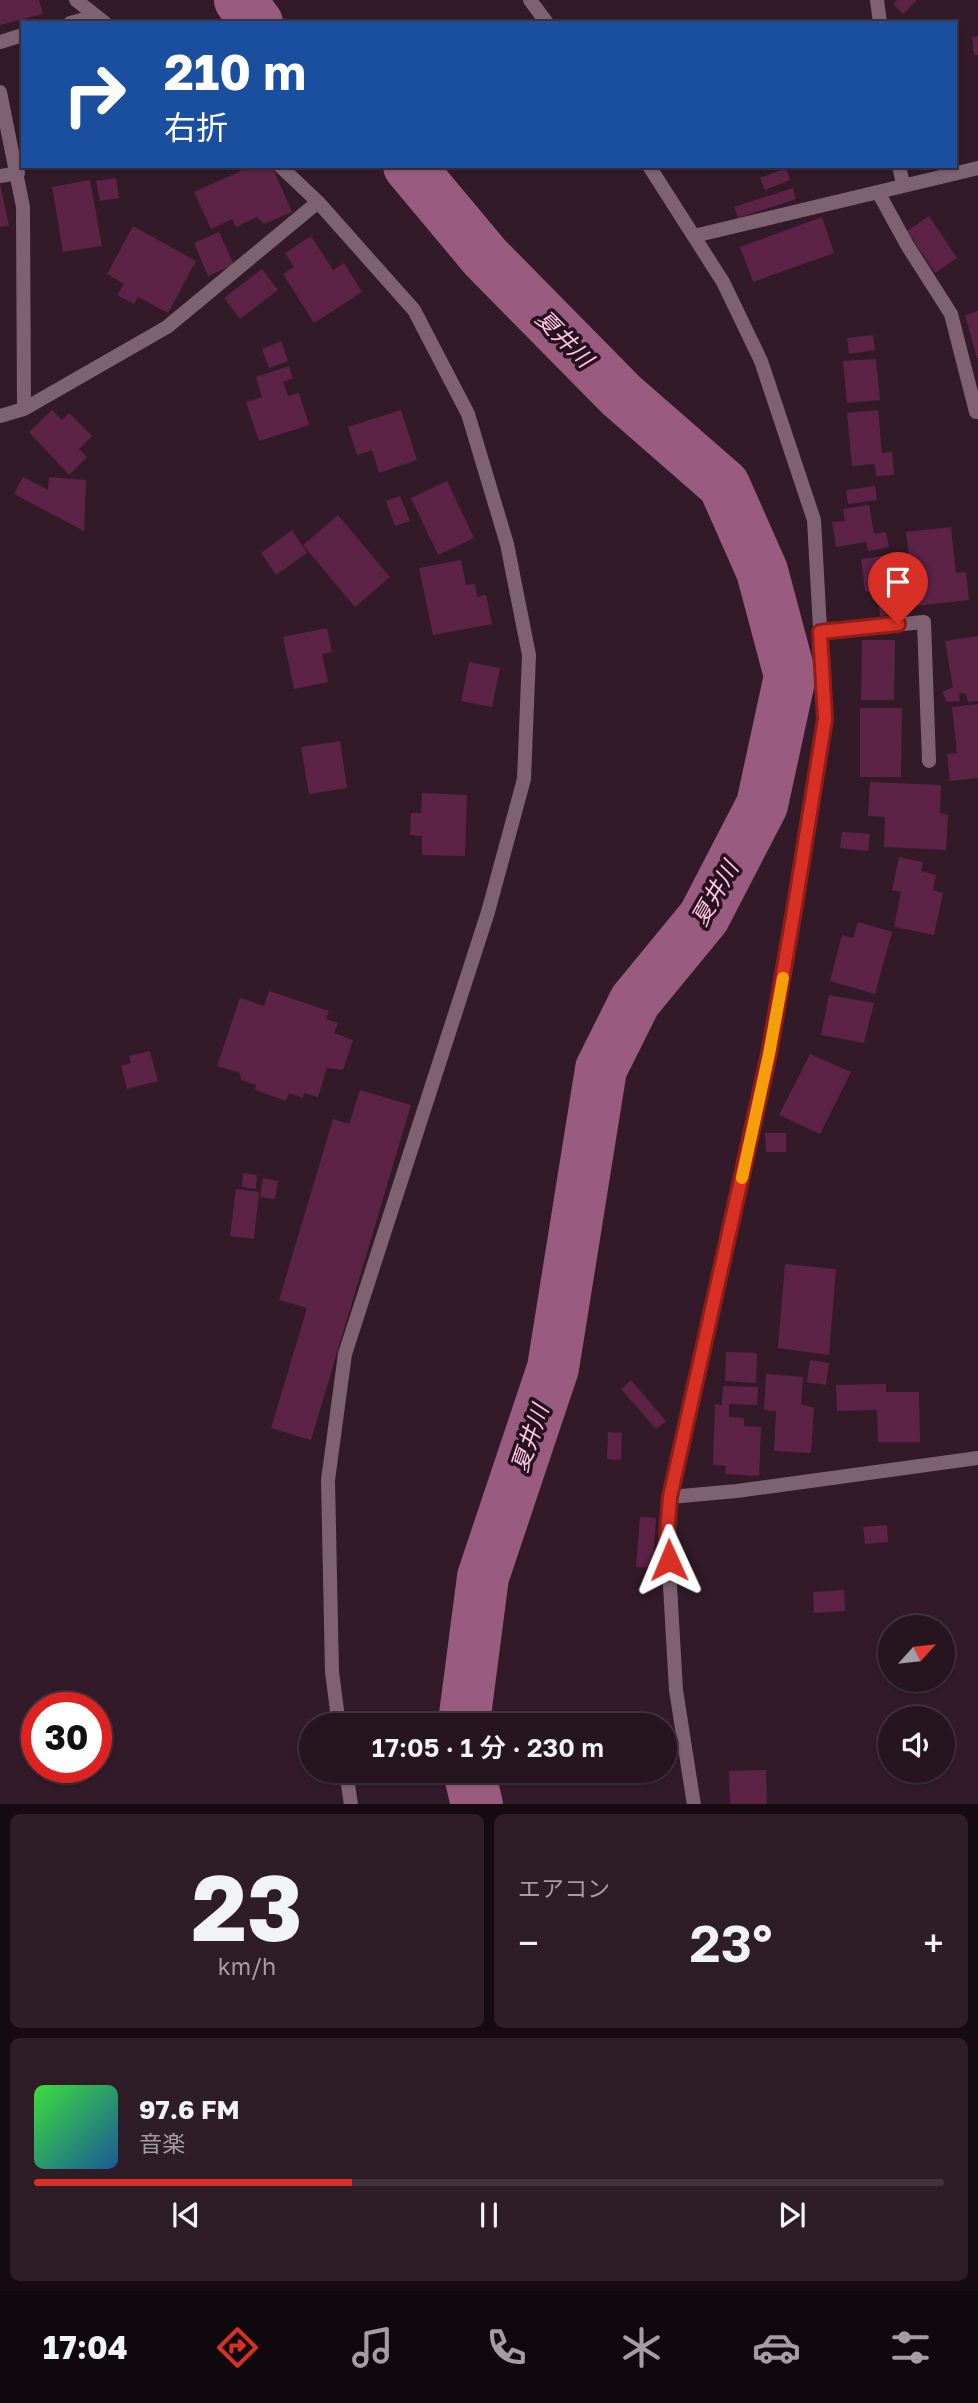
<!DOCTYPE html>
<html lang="ja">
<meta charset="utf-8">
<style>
:root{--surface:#26141e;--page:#2e1d27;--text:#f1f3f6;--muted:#a49ea4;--line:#42333c;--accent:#d93025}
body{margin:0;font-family:"Golos Text","Noto Sans JP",sans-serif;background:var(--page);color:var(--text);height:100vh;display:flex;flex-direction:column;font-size:26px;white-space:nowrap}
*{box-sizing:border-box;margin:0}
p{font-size:23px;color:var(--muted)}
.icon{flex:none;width:38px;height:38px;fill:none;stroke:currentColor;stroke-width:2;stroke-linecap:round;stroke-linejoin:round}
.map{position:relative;height:1804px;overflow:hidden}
.details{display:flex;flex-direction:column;gap:10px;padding:10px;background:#150b10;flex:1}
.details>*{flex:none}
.guide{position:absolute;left:21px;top:21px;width:936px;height:147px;border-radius:0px;box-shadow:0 2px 5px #0004,0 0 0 2px var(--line);background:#1a4fa0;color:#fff;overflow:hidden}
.needle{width:46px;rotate:63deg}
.fabs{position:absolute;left:878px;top:1615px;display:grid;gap:14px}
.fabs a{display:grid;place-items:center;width:77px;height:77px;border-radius:50%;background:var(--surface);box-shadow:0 2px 5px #0004,0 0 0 2px var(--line);font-size:35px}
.speed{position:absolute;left:21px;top:1692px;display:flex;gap:14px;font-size:35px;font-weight:700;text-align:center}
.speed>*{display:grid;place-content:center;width:91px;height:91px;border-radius:50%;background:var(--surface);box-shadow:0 2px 5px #0004,0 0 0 2px var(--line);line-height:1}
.speed .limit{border:10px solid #d22;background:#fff;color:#111}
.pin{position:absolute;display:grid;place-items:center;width:60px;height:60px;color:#fff;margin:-72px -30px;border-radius:50% 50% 50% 0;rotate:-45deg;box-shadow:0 0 7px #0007}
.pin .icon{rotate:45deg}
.me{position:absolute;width:77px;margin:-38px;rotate:359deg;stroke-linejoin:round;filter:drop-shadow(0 0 5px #0008)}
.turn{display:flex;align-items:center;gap:24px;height:147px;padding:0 28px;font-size:32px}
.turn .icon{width:91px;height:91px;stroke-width:2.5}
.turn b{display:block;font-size:49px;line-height:60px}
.big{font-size:52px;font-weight:600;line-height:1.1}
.details .card{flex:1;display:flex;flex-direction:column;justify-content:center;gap:10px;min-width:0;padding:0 24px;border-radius:10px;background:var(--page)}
.details .dial{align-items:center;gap:0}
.dial b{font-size:91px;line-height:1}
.song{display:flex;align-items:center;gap:21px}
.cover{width:84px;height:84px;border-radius:10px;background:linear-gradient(135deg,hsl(120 70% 55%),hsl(210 70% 35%))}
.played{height:7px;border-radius:4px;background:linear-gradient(90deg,var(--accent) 35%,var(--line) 35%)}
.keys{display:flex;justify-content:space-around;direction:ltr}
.heat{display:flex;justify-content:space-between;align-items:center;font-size:38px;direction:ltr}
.details .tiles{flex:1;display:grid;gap:10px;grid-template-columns:1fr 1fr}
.card:last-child{grid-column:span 2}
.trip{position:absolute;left:299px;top:1713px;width:378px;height:70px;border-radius:35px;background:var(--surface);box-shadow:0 2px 5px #0004,0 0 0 2px var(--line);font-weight:600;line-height:70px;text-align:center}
.menu{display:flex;height:112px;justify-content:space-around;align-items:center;background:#0f080c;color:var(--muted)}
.menu .icon{width:49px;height:49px}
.menu .on{color:var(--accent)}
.menu b{font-size:32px;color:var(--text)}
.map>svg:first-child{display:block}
</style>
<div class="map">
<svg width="978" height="1805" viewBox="0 0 978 1805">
<rect width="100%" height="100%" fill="#321a28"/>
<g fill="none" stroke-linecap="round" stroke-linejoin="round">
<path stroke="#9a5b80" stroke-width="52" d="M 240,0 L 257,23
M 409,166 L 485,257 L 621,395 L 724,485 L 762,571 L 790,676 L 762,805 L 704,917 L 635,1001 L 601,1069 L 553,1368 L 483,1577 L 465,1715 L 466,1726
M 469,1771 L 477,1805"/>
</g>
<path fill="#5c2347" d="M 0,0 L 39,0 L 43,14 L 0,25 Z
M 897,0 L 915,0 L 916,1 L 903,14 L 893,4 Z
M 978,36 L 978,55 L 974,55 L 972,37 Z
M 252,166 L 272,166 L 292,212 L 264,224 L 257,217 L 236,227 L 232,219 L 211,229 L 194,192 Z
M 786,168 L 790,180 L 765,190 L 760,178 Z
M 116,178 L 119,198 L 100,201 L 96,181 Z
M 90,180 L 102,246 L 63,252 L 52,187 Z
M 0,183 L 9,226 L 0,227 Z
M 793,188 L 796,199 L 738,218 L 734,207 Z
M 929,216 L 957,258 L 935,273 L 907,231 Z
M 822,217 L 834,253 L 753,282 L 740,247 Z
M 133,226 L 196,261 L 168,313 L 138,297 L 134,304 L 117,295 L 124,284 L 107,274 Z
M 219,232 L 234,265 L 208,276 L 194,243 Z
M 311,236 L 333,270 L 344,263 L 362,292 L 314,323 L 283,274 L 294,267 L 285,253 Z
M 262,269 L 278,290 L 240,319 L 224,298 Z
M 978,311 L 978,358 L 977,358 L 965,315 Z
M 873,335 L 875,350 L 849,354 L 847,338 Z
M 281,341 L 288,361 L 269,368 L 262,349 Z
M 876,359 L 880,400 L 847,403 L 843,361 Z
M 289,366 L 293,378 L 283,382 L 288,396 L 299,393 L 309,425 L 259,441 L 246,402 L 262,397 L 256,377 Z
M 52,410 L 62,420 L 69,413 L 92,436 L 79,449 L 87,457 L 69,475 L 29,432 Z
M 401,410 L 417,460 L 379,473 L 372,450 L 357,455 L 348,427 Z
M 878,410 L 882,453 L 892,452 L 894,475 L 876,476 L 875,464 L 852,466 L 847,413 Z
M 23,477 L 48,490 L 49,477 L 86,480 L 84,531 L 14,494 Z
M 447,481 L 474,538 L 438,555 L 411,498 Z
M 875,486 L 877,500 L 848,504 L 846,490 Z
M 400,496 L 410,521 L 395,526 L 386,501 Z
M 869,505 L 874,534 L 886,532 L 889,547 L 868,551 L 866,542 L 836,547 L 832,522 L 845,521 L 843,509 Z
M 338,515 L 390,577 L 355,607 L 303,545 Z
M 951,527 L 956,573 L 966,572 L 969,600 L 915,606 L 906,532 Z
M 292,530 L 307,553 L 276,575 L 261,553 Z
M 896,554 L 904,612 L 880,616 L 878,594 L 865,591 L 861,559 Z
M 461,560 L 466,585 L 475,584 L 477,597 L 486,595 L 492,624 L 433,635 L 419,568 Z
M 327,628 L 332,652 L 322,654 L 328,682 L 294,689 L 283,637 Z
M 978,636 L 978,701 L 968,702 L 966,694 L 959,693 L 960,701 L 947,702 L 942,692 L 953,687 L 945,641 Z
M 862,640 L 895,640 L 894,700 L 861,700 Z
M 469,662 L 500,668 L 492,707 L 461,701 Z
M 978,704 L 978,778 L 950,781 L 947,754 L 957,753 L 952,707 Z
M 860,708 L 902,708 L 901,777 L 860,777 Z
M 340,741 L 347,788 L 309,794 L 301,747 Z
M 870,782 L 941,785 L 940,813 L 948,815 L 946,850 L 884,847 L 885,817 L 868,816 Z
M 422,793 L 467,795 L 465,856 L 422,855 L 422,836 L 410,835 L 411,813 L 421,813 Z
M 842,832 L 870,834 L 868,851 L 840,848 Z
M 899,857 L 923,862 L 921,871 L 936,875 L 933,890 L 943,893 L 934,935 L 894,927 L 901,892 L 892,890 Z
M 858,922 L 892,932 L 875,994 L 830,981 L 842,935 L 853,938 Z
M 269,991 L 329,1011 L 326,1019 L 338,1023 L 334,1033 L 353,1040 L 343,1070 L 327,1068 L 318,1097 L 304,1093 L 303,1098 L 289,1093 L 286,1101 L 255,1090 L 256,1085 L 241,1080 L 240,1073 L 217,1066 L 240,998 L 264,1006 Z
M 829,995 L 874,1003 L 864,1043 L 821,1035 Z
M 150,1051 L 158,1081 L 127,1089 L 121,1066 L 131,1063 L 129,1056 Z
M 810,1054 L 851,1072 L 820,1134 L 779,1115 Z
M 360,1090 L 411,1105 L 311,1440 L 271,1428 L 307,1308 L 279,1300 L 333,1119 L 349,1124 Z
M 765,1133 L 786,1133 L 786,1152 L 766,1152 Z
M 243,1173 L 257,1175 L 256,1189 L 242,1187 Z
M 263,1178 L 278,1181 L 275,1199 L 260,1197 Z
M 236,1189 L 259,1192 L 254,1239 L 230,1236 Z
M 785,1264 L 836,1269 L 829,1355 L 778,1348 Z
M 726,1352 L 757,1353 L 756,1383 L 725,1381 Z
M 810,1360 L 829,1363 L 826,1385 L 807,1382 Z
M 766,1374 L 803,1377 L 801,1404 L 814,1408 L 811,1453 L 774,1451 L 776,1411 L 764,1410 Z
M 631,1380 L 666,1421 L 656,1429 L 621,1389 Z
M 886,1384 L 886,1392 L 919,1392 L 920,1442 L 878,1442 L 877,1410 L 837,1411 L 836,1385 Z
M 723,1386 L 758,1387 L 757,1405 L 729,1404 L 729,1417 L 744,1418 L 744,1426 L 761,1427 L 759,1476 L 725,1474 L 726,1466 L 713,1465 L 715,1404 L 722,1405 Z
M 608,1432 L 622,1433 L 621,1460 L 607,1459 Z
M 640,1517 L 656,1518 L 653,1568 L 636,1567 Z
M 887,1525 L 888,1542 L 865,1544 L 863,1527 Z
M 844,1590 L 845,1611 L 814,1613 L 813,1592 Z
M 766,1770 L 767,1805 L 730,1805 L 729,1771 Z"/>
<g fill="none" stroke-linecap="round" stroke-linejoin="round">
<path stroke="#7e6271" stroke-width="14" d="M 76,0 L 105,23
M 530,0 L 547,23
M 877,0 L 880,23
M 70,23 L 96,16
M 0,42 L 23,35
M 0,92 L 23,207 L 24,409
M 280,166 L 318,202 L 414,310 L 468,414 L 507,544 L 529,655 L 524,779 L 488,912 L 345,1354 L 328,1480 L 332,1672 L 339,1726
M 649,166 L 723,282 L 761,361 L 814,520 L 825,719 L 769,1054 L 670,1497 L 667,1534 L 676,1690 L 694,1805
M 899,166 L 903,184
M 0,176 L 18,173
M 878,192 L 907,245 L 951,314 L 976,412
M 694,236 L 978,168
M 0,416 L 24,409 L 167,327 L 318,202
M 820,632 L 924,622 L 929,761
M 670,1497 L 737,1491 L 978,1458
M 346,1771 L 351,1805"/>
</g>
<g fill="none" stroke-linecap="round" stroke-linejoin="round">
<defs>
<path id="route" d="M 669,1560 L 667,1534 L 670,1497 L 769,1054 L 795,905 L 825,719 L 820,632 L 898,624"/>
</defs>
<use href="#route" stroke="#8d1f18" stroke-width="18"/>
<use href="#route" stroke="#d93025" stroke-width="12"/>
<path stroke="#f59e0b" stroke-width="12" d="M 742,1178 L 769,1054 L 783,978"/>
</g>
<g text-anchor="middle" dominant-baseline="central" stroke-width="7" stroke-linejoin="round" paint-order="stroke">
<g font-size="23" font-style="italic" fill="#fec6e5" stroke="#28111f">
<text transform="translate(565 338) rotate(45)">夏井川</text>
<text transform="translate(714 893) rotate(-60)">夏井川</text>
<text transform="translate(529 1438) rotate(-71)">夏井川</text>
</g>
</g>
</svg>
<div class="fabs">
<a><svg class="needle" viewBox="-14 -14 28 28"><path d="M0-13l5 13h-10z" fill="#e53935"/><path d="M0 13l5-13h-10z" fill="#a49ea4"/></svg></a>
<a><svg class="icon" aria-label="sound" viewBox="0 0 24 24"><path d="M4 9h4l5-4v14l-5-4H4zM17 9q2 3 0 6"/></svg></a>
</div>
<div class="speed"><div class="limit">30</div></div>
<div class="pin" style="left:898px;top:624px;background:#d93025"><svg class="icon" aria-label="arrive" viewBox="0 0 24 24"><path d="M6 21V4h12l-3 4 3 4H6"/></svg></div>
<svg class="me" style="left:669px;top:1560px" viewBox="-20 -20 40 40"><path d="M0-17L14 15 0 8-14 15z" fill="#d93025" stroke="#fff" stroke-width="4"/></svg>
<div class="trip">17:05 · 1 分 · 230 m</div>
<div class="guide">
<div class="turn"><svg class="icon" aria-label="right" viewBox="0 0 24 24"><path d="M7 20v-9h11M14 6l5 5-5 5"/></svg><div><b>210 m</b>右折</div></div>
</div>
</div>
<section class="details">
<div class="tiles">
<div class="card dial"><b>23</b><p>km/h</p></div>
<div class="card"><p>エアコン</p>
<div class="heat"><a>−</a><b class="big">23°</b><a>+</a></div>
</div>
<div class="card">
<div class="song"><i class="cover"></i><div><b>97.6 FM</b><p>音楽</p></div></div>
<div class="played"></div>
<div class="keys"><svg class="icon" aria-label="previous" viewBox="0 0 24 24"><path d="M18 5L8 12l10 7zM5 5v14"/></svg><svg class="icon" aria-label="pause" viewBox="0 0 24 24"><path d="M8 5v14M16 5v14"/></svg><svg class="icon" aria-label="next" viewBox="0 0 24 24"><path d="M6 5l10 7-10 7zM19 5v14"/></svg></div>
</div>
</div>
</section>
<nav class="menu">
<b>17:04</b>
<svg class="icon on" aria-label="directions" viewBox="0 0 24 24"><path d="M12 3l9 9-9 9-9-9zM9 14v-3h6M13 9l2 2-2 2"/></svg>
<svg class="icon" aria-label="music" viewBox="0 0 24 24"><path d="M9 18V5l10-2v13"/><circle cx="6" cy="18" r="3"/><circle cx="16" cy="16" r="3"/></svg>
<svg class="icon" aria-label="phone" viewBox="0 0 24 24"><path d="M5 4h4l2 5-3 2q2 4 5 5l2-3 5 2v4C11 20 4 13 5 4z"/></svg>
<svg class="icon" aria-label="climate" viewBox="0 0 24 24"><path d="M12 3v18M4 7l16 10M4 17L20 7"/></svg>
<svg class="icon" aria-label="car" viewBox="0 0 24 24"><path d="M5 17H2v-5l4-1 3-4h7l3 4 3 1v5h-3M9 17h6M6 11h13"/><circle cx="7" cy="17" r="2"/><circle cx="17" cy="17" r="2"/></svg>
<svg class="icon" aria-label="filters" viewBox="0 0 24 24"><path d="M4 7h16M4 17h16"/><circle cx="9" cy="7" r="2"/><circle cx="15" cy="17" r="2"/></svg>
</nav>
